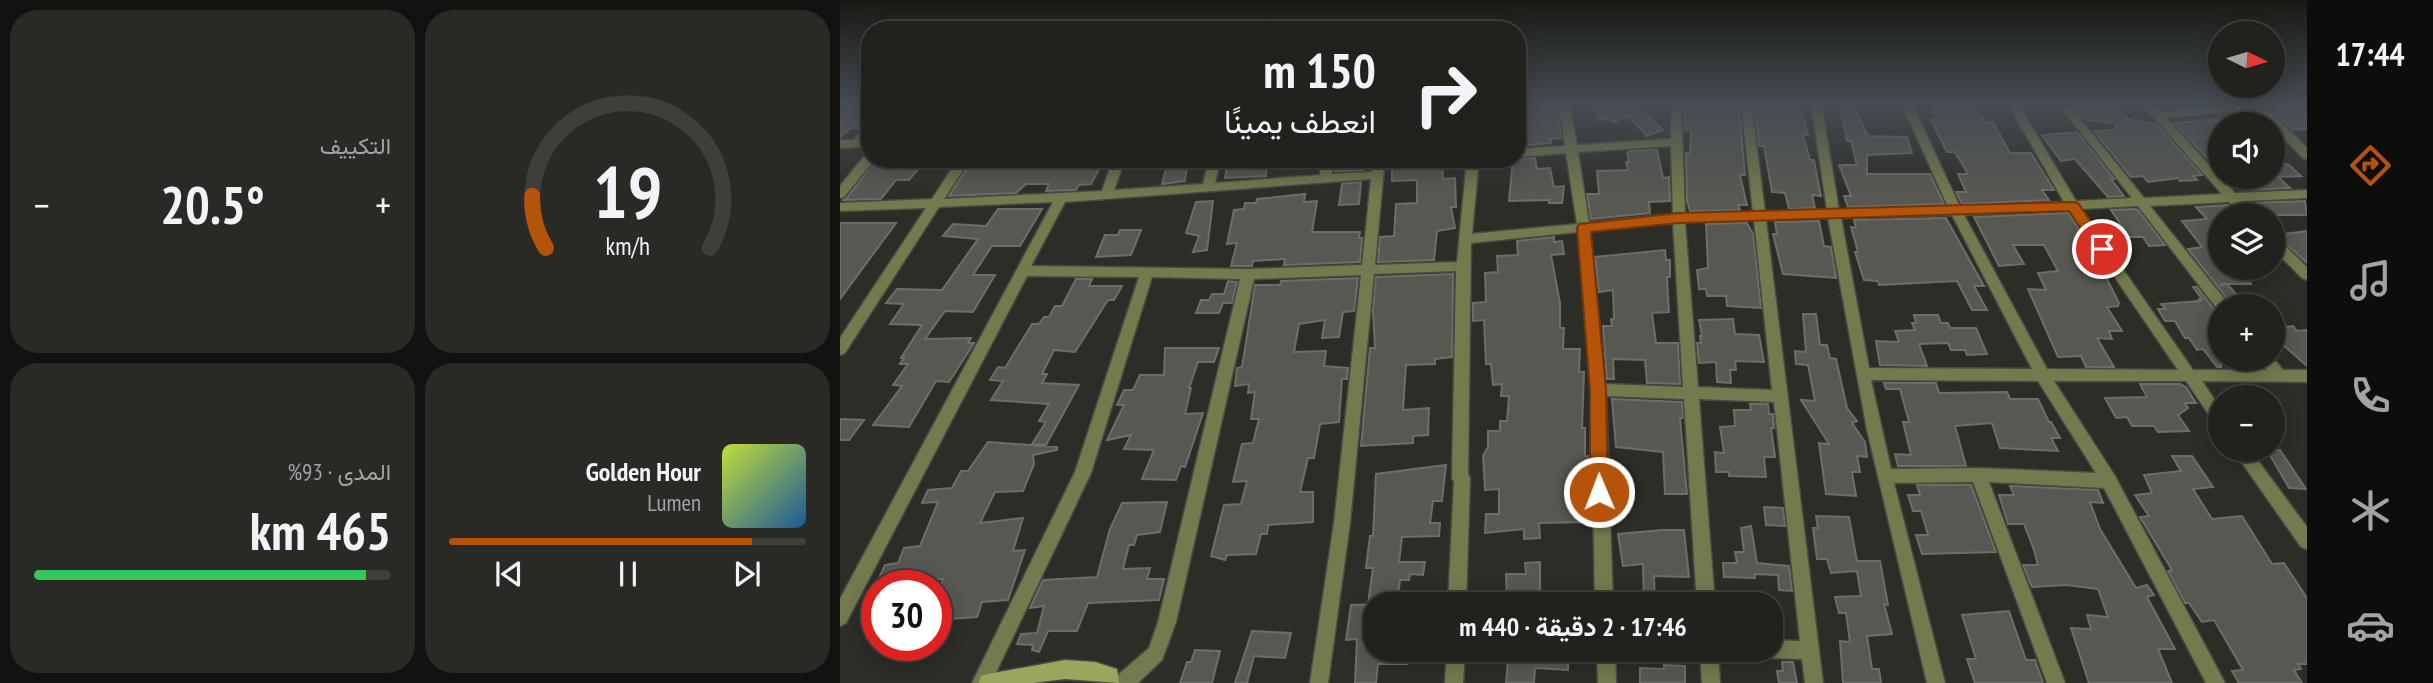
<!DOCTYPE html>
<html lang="ar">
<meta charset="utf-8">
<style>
:root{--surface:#21221d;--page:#292a26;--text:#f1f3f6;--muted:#a2a4a4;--line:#3e3f3b;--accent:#b45309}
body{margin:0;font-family:"PT Sans Narrow",Vazirmatn,sans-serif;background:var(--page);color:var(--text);direction:rtl;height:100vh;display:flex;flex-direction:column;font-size:26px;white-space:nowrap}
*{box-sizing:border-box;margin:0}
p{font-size:23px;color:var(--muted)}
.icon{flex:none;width:38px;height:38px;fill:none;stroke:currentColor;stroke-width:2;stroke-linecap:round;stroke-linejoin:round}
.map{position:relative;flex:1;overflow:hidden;direction:ltr}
.sheet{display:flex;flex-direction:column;gap:10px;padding:10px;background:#121310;width:840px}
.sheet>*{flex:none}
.hud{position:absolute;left:21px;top:21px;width:665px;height:147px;border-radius:28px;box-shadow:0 4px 18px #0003,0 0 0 2px var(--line);direction:rtl;background:#21221d;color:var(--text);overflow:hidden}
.needle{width:46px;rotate:95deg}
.controls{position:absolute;left:1368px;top:21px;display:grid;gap:14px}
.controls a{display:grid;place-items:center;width:77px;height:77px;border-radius:50%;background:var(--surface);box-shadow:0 4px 18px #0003,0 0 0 2px var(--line);font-size:35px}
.speed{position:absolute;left:21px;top:570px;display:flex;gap:14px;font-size:35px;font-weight:700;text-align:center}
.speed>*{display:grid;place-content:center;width:91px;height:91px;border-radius:50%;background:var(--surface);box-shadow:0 4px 18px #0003,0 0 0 2px var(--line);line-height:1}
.speed .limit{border:10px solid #d22;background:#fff;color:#111}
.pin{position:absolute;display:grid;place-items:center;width:60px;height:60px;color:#fff;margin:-30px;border:4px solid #fff;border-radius:50%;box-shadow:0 2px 7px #0007}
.me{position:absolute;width:77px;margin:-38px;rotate:359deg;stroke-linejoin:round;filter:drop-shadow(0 0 5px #0008)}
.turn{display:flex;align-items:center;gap:24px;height:147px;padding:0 35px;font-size:32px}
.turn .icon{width:91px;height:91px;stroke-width:2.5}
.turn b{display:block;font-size:49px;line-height:60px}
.big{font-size:52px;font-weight:700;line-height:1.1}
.sheet .widget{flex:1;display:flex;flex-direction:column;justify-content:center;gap:10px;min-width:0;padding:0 24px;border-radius:28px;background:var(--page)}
.sheet .dial{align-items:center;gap:0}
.dial svg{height:182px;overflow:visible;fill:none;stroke:var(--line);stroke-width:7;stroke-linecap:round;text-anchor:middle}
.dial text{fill:var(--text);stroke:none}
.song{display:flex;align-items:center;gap:21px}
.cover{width:84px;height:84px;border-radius:10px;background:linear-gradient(135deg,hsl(70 70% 55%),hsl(210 70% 35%))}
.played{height:7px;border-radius:4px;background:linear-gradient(90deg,var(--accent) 85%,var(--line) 85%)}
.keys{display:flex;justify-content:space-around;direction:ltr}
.heat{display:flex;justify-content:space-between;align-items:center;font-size:38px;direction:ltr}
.charge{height:10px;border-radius:5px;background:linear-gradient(90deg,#34c759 93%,var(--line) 0)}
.sheet .tiles{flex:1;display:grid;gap:10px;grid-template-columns:repeat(2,1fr)}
.trip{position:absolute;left:523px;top:592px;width:420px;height:70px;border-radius:28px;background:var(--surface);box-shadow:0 4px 18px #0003,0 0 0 2px var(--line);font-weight:700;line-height:70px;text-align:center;direction:rtl}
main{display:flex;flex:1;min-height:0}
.dock{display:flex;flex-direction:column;width:126px;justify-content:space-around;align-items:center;background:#0d0e0c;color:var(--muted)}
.dock .icon{width:49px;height:49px}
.dock .active{color:var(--accent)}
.dock b{font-size:32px;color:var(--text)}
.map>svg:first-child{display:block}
</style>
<main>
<nav class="dock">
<b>17:44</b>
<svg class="icon active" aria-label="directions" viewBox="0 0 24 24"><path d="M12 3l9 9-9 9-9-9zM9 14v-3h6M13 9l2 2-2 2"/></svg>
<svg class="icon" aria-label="music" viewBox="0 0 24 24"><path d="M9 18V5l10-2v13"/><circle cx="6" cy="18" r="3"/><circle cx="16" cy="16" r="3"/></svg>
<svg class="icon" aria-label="phone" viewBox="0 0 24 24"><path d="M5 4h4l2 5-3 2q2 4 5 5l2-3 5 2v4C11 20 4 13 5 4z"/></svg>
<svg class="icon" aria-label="climate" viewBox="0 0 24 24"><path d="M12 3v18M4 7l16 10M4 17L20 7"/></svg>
<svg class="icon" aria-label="car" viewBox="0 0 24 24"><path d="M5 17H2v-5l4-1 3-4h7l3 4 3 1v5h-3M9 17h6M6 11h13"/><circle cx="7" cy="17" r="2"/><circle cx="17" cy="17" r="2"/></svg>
</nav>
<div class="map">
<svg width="1467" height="683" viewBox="0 0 1467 683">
<rect width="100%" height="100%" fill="#2c2d27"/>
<path fill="#575852" stroke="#6c6e68" stroke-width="2" d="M 754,102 L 766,102 L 767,106 L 779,102 L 795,102 L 823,130 L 807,136 L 788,116 L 773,122 L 769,119 L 759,120 Z
M 844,102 L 894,102 L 895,109 L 899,109 L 905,175 L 900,175 L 907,205 L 898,205 L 900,210 L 850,211 L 847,201 L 846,153 L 850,153 L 851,130 L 845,130 Z
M 918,102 L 953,102 L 955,109 L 961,110 L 968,135 L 963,135 L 970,160 L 974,160 L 981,196 L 972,195 L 975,208 L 949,209 L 945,193 L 932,192 L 924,146 L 919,146 L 915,110 L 919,110 Z
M 999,102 L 1012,102 L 1028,136 L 1067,137 L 1072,153 L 1027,155 L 1027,174 L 1090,174 L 1104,204 L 1008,207 L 1004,196 L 1011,196 L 999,165 L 1017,165 L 1011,141 L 1007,141 Z
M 1090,102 L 1104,102 L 1106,107 L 1134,105 L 1146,123 L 1153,122 L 1170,153 L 1191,153 L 1214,190 L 1202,190 L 1209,200 L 1122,204 L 1116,192 L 1126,192 L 1118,174 L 1128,174 L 1115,152 L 1107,152 L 1091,120 L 1097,119 Z
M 1274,102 L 1288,119 L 1317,125 L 1362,175 L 1353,176 L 1357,180 L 1340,181 L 1338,178 L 1308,182 L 1303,176 L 1291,177 L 1254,131 L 1276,130 L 1276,124 L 1244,119 L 1231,103 Z
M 30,103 L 30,113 L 18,128 L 11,128 L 0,137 L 0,117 L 10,104 Z
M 678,103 L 709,103 L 709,110 L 717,110 L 721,138 L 710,139 L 711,143 L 680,146 Z
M 1432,110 L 1467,110 L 1467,129 L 1452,130 Z
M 1381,119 L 1381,173 L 1334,123 Z
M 1237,132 L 1274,179 L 1271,179 L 1284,196 L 1268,197 L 1235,159 L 1221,161 L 1202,135 Z
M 817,150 L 823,178 L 829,177 L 830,201 L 809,202 L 810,213 L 751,219 L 747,194 L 759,194 L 757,171 L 788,170 L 786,162 L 789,162 L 787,153 L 789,151 Z
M 695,158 L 697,169 L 710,168 L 714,187 L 724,186 L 722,203 L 709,203 L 709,200 L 669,201 L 673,159 Z
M 36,159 L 70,159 L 64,167 L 80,167 L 69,180 L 56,180 L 41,199 L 2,200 L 6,199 Z
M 141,159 L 250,159 L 249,161 L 258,161 L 252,169 L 259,169 L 251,184 L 239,185 L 236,190 L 206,191 L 209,184 L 186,184 L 176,193 L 109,196 L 128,167 L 132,163 L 138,164 Z
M 389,159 L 399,159 L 400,166 L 427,164 L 426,176 L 385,178 Z
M 497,159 L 524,159 L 524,170 L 495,171 Z
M 602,159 L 603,179 L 615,178 L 616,207 L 611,207 L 615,228 L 597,231 L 594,260 L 538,262 L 540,237 L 554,236 L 556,204 L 577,203 L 577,180 L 552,181 L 552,169 L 592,166 Z
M 348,160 L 345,181 L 322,184 L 328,162 Z
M 1448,164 L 1461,176 L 1438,177 L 1450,188 L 1412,190 L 1404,181 L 1433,177 L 1433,166 Z
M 521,182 L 519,204 L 499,205 L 502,184 Z
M 465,194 L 464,202 L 477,201 L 472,232 L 520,232 L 519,238 L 522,238 L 520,262 L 444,265 L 445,259 L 413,261 L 412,266 L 391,266 L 397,243 L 387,244 L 394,210 L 404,209 L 405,203 L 416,203 L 417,199 Z
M 373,201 L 367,250 L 353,252 L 359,236 L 346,233 L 356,202 Z
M 1465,201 L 1467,215 L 1417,215 L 1407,203 Z
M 1388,205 L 1398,215 L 1381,215 L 1381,268 L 1400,268 L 1411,284 L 1381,284 L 1381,285 L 1387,284 L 1406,305 L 1393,306 L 1348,249 L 1362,247 L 1342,221 L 1367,219 L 1356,207 Z
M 158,209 L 202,209 L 180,246 L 152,246 L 133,275 L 155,275 L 133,312 L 105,311 L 85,339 L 131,338 L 128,343 L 134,343 L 109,382 L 96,381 L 69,427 L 33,425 L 62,386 L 53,385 L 68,364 L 60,364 L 64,358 L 61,358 L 82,325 L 50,324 L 64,304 L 46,303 L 57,289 L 102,290 L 138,239 L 103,236 L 113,224 L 146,226 Z
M 1294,209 L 1298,210 L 1325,245 L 1309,246 L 1303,237 L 1289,237 L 1271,210 Z
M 1228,213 L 1249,244 L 1244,245 L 1256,266 L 1260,265 L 1279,303 L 1278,306 L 1267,307 L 1282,331 L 1269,331 L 1272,339 L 1257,338 L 1274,367 L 1246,367 L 1241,356 L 1218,357 L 1188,289 L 1206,290 L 1198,273 L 1218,271 L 1204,245 L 1173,245 L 1184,264 L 1159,266 L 1134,217 Z
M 1106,218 L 1144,286 L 1134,286 L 1147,310 L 1132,310 L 1117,281 L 1039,285 L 1038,281 L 1024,280 L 1015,252 L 1018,252 L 1011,227 L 1016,228 L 1014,220 Z
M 979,221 L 984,246 L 991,247 L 996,278 L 943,274 L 933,234 L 937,234 L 935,222 Z
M 0,223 L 56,223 L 0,299 Z
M 907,223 L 913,234 L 921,308 L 887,306 L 886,296 L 867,296 L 866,289 L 859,289 L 857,270 L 868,268 L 866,224 Z
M 280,230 L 301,230 L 291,255 L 256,257 L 265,235 L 278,235 Z
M 1467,231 L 1467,263 L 1436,235 Z
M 714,237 L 714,242 L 722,241 L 724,254 L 711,255 L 720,303 L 720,328 L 724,328 L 723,349 L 740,349 L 739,372 L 744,372 L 742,428 L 745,428 L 745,456 L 748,456 L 750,522 L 699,523 L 700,538 L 684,539 L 684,529 L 645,533 L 646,514 L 659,514 L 659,489 L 645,490 L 643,456 L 648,447 L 648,431 L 660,431 L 660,421 L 667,421 L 669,396 L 661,396 L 662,384 L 653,385 L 651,364 L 646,364 L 644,320 L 633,321 L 633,303 L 646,302 L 645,273 L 658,272 L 657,256 L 678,255 L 677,241 Z
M 825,250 L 826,260 L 830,260 L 830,277 L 827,277 L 829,312 L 812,313 L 816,343 L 838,343 L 840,384 L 807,383 L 805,360 L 773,359 L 774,379 L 767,379 L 763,326 L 772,326 L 771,319 L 774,319 L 773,290 L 759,292 L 755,257 Z
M 613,274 L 612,357 L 595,359 L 595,364 L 566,365 L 563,410 L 589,408 L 588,435 L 573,436 L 573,443 L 521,446 L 530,348 L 535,348 L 533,310 L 536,277 Z
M 518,278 L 514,311 L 503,312 L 499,337 L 482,338 L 485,320 L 459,324 L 454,352 L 486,351 L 484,366 L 508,368 L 507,379 L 502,379 L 499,422 L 480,424 L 474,458 L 468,458 L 460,492 L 473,492 L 473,522 L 428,525 L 427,534 L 421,534 L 416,554 L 387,555 L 385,560 L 371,556 L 384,505 L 401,504 L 407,481 L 393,482 L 402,444 L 413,443 L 419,419 L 411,419 L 415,392 L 408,393 L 409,384 L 395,386 L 397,368 L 402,367 L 415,285 L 440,285 L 441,281 Z
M 236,279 L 252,279 L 249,286 L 282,286 L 274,300 L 268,300 L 235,352 L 214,350 L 202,374 L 207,374 L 202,383 L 239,385 L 206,445 L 192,444 L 206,422 L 199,421 L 209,404 L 151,400 L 163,381 L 150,380 L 158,367 L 165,368 L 192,324 L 199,324 L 204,317 L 209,317 L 215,306 L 222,306 Z
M 388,281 L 397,282 L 392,303 L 383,303 L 379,313 L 356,313 L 361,300 L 369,300 L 372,294 L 384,294 Z
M 1353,287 L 1357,287 L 1376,312 L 1381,313 L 1381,367 L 1377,367 L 1363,349 L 1357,350 L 1349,338 L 1345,338 L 1335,321 L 1325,321 L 1318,309 L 1326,309 L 1321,304 L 1360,301 L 1359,299 L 1362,299 Z
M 963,314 L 976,314 L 980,345 L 987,345 L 990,358 L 996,359 L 1007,408 L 1017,421 L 1012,423 L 1025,442 L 1027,457 L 1017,456 L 1020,472 L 1012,472 L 1016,496 L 986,494 L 979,443 L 989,444 L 961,400 L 975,401 L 968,365 L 956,364 L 955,351 L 966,352 Z
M 1074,315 L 1098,315 L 1101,323 L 1108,323 L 1110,328 L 1136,328 L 1147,354 L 1127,355 L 1125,350 L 1111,350 L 1108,343 L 1079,344 L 1087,366 L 1040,365 L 1036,341 L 1059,342 L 1055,331 L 1075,330 L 1072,323 L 1076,323 Z
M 893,319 L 895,334 L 919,335 L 924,362 L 895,361 L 896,370 L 890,370 L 891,383 L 877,382 L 876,362 L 859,363 L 857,343 L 861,343 L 860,336 L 862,336 L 859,320 Z
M 1453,326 L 1457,331 L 1467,330 L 1467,366 L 1433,336 L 1433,329 Z
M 325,348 L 379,348 L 374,362 L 358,362 L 349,388 L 351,388 L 345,414 L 363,413 L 345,467 L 341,466 L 336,480 L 302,479 L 314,450 L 284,449 L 291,435 L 267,440 L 284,405 L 277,405 L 284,390 L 293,390 L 300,375 L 324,375 Z
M 1044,383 L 1096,383 L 1099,393 L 1167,392 L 1170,399 L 1198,399 L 1209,422 L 1211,422 L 1220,438 L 1211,438 L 1218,451 L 1160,448 L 1152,423 L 1115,426 L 1126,466 L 1058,466 L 1055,454 L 1071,455 L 1063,422 L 1069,422 L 1060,389 L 1046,389 Z
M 1300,384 L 1340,384 L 1346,387 L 1356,403 L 1345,403 L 1348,408 L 1338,415 L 1349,431 L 1318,432 L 1314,426 L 1292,426 L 1287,417 L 1276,418 L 1265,398 L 1307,397 Z
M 772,399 L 842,402 L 843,418 L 840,418 L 847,494 L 825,494 L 823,452 L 776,447 Z
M 910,404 L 928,404 L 929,414 L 933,414 L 934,428 L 931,428 L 935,457 L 924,457 L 926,477 L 889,476 L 889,472 L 876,472 L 875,452 L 884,453 L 880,427 L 895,426 L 894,410 L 911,410 Z
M 0,419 L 24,420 L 9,440 L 0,440 Z
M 148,442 L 217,447 L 217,450 L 193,455 L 194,464 L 183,491 L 155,492 L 140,523 L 183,518 L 173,551 L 185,550 L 168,600 L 142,602 L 137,617 L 96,620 L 96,599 L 103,579 L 74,582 L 75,578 L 48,582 L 50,577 L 39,578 L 45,565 L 58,563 L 64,548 L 80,546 L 98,502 L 82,503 L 88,490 L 112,488 L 121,471 L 128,471 Z
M 1427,450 L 1440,450 L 1466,489 L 1449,488 Z
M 1332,456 L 1352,456 L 1373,487 L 1353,489 L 1372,519 L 1402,516 L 1432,564 L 1444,563 L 1467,598 L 1467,664 L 1458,664 L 1461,669 L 1454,670 L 1462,683 L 1399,683 L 1392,671 L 1403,670 L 1374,620 L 1362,622 L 1349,603 L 1345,603 L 1328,571 L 1332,570 L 1300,517 L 1309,516 L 1295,495 L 1312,493 L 1304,475 L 1341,471 Z
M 606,465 L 602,501 L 593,501 L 590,523 L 600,523 L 599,536 L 562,537 L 559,562 L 585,562 L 583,575 L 570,574 L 569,580 L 560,580 L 557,604 L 528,604 L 533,568 L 526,568 L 530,536 L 533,536 L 536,474 Z
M 1077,485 L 1131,485 L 1156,552 L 1082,554 L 1076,535 L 1088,535 L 1081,511 L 1073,511 L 1068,495 L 1080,495 Z
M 1170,486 L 1258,490 L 1263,503 L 1250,502 L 1260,529 L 1296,588 L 1307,585 L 1314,595 L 1307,597 L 1335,649 L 1318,649 L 1332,683 L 1249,683 L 1231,628 L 1251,629 L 1247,615 L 1268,617 L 1258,589 L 1226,585 L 1192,587 L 1183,565 L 1198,565 L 1194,550 L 1184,524 L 1168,524 L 1159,495 L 1174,495 Z
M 327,502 L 320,532 L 297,535 L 294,545 L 289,545 L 283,569 L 310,568 L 307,579 L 324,579 L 319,600 L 248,603 L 237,631 L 208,631 L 199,652 L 192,650 L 193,645 L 177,644 L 181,634 L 197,633 L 204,606 L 190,608 L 203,580 L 257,577 L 270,529 L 282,503 Z
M 924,507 L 943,508 L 945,526 L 926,525 Z
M 976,516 L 1009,517 L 1017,561 L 1040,561 L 1048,605 L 1044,604 L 1052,634 L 1027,636 L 1032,669 L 1039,669 L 1041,683 L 1003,683 L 1000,641 L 1010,642 L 1006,613 L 999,613 L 995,597 L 1021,596 L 1017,571 L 991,573 L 987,559 L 977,559 L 973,528 L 978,528 Z
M 911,526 L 917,563 L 949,566 L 952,591 L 939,590 L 938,575 L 915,574 L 915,578 L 884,577 L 883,563 L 897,563 L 895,552 L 904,552 L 901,528 Z
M 822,530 L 844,530 L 849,577 L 814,576 L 815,604 L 804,604 L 803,564 L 783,566 L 778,534 Z
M 700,562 L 700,600 L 687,601 L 687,597 L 667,599 L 666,574 L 686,574 L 685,563 Z
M 536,604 L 536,649 L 569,653 L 567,664 L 538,664 L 536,683 L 515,683 L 517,639 L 506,640 L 511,605 Z
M 1169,611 L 1186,660 L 1195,660 L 1203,683 L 1135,683 L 1127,659 L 1136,659 L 1122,615 Z
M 412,631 L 451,633 L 445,658 L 414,656 L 407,683 L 395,683 Z
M 645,649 L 705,649 L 705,654 L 728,655 L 728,670 L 695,668 L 694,683 L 666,683 L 668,660 L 645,659 Z
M 355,650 L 380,651 L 372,683 L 340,683 L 347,662 L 351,662 Z
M 942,662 L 953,662 L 957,683 L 939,683 L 937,671 L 943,671 Z
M 824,665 L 845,666 L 845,683 L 800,683 L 800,668 L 824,669 Z"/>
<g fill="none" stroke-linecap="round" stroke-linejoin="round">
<defs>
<path id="street" d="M 719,102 L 729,102 L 737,145 L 831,139 L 831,102 L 841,102 L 845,214 L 913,212 L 901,102 L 911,102 L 925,212 L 987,210 L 971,102 L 981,102 L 999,210 L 1108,207 L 1061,102 L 1071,102 L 1120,207 L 1224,202 L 1167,102 L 1177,102 L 1236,201 L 1292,198 L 1217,102 L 1227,102 L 1304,198 L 1382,194 L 1300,102 L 1311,102 L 1320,112 L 1410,102 L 1467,102 L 1467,107 L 1426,107 L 1467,148 L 1467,159 L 1463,158 L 1433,127 L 1433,124 L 1414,108 L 1326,118 L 1395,193 L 1467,190 L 1467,198 L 1402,201 L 1414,215 L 1401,215 L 1389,202 L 1310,206 L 1390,306 L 1381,306 L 1381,310 L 1378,310 L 1298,206 L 1241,209 L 1353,370 L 1427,370 L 1419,359 L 1433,358 L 1443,370 L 1467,370 L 1467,382 L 1362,381 L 1381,409 L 1381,427 L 1376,425 L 1346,381 L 1214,381 L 1275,476 L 1385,683 L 1366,683 L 1264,488 L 1149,482 L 1225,683 L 1207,683 L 1133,482 L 1054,483 L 1105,683 L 1087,683 L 1027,430 L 988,218 L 926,220 L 983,683 L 965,683 L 962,659 L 931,658 L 925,655 L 922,649 L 931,649 L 931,640 L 960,641 L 934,402 L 859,399 L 875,604 L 857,604 L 844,399 L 766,396 L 773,604 L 755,604 L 751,390 L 738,232 L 631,243 L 628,474 L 630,478 L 626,604 L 608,604 L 614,482 L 612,478 L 616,271 L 534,274 L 510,523 L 488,683 L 470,683 L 494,523 L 521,275 L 414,279 L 336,622 L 322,660 L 298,683 L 275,683 L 277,676 L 309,648 L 318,622 L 400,279 L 312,277 L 251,473 L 151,683 L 132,683 L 235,472 L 299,277 L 187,276 L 6,623 L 0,626 L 0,599 L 213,202 L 99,207 L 5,353 L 0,355 L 0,338 L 86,208 L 0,211 L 0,203 L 92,199 L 118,159 L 130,159 L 104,199 L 262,191 L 273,159 L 285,159 L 274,190 L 363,184 L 369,159 L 381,159 L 375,183 L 480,175 L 481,159 L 493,159 L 492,174 L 532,172 L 533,159 L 598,159 L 592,163 L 544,167 L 535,265 L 617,262 L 627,159 L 639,159 L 632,234 L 737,224 L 726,153 L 677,157 L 677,149 L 725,146 ZM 831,146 L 833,214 L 749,222 L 738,152 ZM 531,179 L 522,265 L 408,269 L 191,266 L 225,202 ZM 1229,210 L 1338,370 L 1207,369 L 1124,215 ZM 1112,215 L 1192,369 L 1029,368 L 1001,218 ZM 914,220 L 932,390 L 858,387 L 845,222 ZM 833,223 L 843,387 L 765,384 L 750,231 ZM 1031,380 L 1198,381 L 1256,473 L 1138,468 L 1051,469 Z
M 30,122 L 30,133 L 26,139 L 30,139 L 30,146 L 0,148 L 0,140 L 14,140 L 26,123 Z
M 30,153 L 30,159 L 34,160 L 4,197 L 0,198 L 0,186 L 26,154 Z
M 1433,237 L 1437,238 L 1467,267 L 1467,280 L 1462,278 L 1433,249 Z
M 1393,450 L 1410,450 L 1467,527 L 1467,549 L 1461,547 Z
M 607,649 L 625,649 L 623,683 L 605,683 Z
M 757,649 L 775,649 L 776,683 L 758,683 Z
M 860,649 L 878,649 L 880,683 L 862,683 Z"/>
<path id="secondary" d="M 225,660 L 255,662 L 277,669 L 279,683 L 225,679 L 193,683 L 139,683 L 141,676 L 148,674 Z"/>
</defs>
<use href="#street" stroke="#494a44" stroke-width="3"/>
<use href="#secondary" stroke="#494a44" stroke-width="3"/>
<use href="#street" fill="#727a4e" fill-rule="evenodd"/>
<use href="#secondary" fill="#9aa65e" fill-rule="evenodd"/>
</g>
<linearGradient id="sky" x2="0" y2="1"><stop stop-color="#181915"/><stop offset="0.52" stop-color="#454c52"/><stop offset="1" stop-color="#454c52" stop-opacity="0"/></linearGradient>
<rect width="1467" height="197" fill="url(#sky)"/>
<path fill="#b45309" stroke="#753606" stroke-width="2" d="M 1233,202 L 1238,203 L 1267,245 L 1269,249 L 1267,252 L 1257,252 L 1229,211 L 839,223 L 751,232 L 766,390 L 768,492 L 766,498 L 759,500 L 753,498 L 750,492 L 750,390 L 737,228 L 739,224 L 839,213 Z"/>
</svg>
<div class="controls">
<a><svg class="needle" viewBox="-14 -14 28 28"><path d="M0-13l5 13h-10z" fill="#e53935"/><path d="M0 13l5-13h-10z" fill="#a2a4a4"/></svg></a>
<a><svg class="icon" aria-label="sound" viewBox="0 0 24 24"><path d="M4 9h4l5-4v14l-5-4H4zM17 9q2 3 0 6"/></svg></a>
<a><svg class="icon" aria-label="layers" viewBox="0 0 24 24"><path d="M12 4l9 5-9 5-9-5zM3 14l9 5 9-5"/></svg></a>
<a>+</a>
<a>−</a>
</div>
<div class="speed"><div class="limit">30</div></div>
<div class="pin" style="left:1262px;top:249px;background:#d93025"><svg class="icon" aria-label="arrive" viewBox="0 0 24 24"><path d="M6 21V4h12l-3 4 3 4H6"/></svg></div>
<svg class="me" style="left:759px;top:492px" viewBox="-20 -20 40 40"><circle r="17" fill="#b45309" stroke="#fff" stroke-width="3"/><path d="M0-11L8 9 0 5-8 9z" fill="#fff"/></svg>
<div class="trip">17:46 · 2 دقيقة · 440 m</div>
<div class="hud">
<div class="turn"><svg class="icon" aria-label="right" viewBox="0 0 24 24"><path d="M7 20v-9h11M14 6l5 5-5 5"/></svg><div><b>150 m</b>انعطف يمينًا</div></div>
</div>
</div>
<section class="sheet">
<div class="tiles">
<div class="widget dial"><svg viewBox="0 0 100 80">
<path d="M14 69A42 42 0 1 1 86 69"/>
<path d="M14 69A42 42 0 0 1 8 46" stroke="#b45309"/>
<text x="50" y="56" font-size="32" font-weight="700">19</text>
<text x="50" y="72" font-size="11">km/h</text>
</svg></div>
<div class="widget"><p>التكييف</p>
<div class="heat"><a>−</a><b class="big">20.5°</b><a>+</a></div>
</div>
<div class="widget">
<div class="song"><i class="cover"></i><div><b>Golden Hour</b><p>Lumen</p></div></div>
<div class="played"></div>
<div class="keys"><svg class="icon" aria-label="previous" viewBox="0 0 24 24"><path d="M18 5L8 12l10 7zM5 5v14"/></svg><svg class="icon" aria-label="pause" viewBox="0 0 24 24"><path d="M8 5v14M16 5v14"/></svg><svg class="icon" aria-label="next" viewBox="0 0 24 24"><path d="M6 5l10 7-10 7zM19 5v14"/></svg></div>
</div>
<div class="widget"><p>المدى · 93%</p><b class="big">465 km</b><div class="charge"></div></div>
</div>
</section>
</main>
